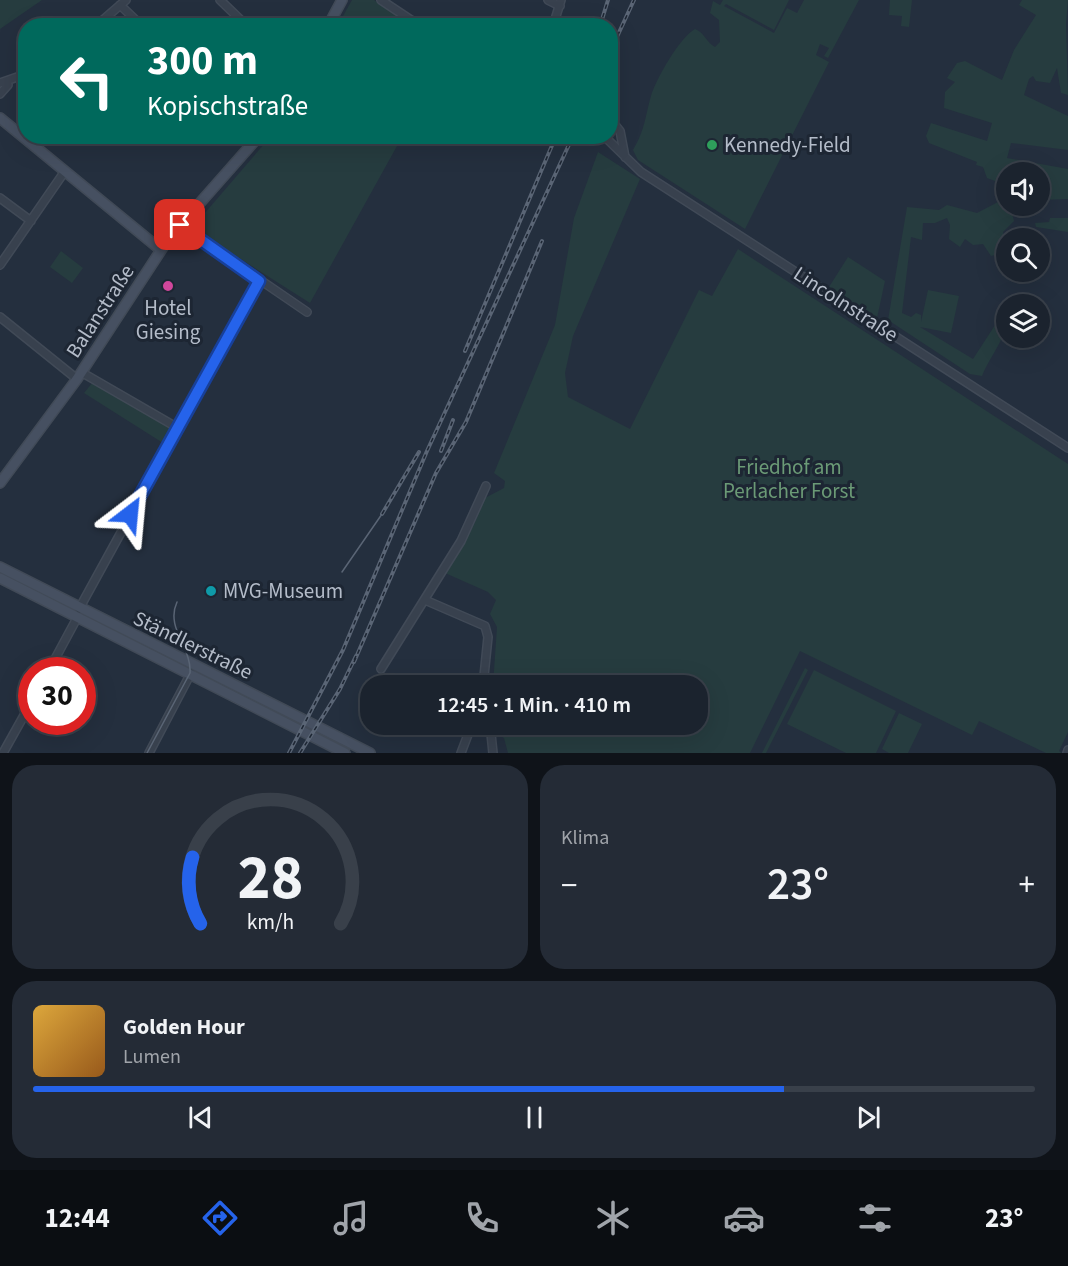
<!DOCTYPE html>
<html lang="de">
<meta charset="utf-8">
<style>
:root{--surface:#1b232e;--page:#242b36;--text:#f1f3f6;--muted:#a0a4aa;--line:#39404a;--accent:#2563eb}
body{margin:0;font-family:"Source Sans 3",sans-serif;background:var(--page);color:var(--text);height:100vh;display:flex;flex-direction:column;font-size:22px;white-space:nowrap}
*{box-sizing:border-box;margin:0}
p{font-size:20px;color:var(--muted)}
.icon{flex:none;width:33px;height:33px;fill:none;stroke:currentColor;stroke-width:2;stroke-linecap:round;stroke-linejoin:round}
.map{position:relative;height:753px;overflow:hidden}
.drawer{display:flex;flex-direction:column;gap:12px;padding:12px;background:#0f1319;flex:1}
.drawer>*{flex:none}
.guide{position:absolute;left:18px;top:18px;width:600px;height:126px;border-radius:24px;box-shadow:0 6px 24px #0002,0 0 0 2px var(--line);background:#00695c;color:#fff;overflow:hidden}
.tools{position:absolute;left:996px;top:162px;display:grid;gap:12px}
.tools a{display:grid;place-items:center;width:54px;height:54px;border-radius:50%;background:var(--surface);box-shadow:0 6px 24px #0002,0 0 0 2px var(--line);font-size:30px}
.speed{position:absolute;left:18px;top:657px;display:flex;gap:12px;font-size:30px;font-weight:700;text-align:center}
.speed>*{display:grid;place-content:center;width:78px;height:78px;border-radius:50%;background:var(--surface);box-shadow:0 6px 24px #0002,0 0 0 2px var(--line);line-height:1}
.speed .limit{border:9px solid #d22;background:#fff;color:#111}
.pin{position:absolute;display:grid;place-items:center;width:51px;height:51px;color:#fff;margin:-26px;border-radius:12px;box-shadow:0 3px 9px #0006}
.me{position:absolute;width:66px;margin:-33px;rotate:29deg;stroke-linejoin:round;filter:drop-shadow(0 0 4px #0008)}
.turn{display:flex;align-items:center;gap:21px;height:126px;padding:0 30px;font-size:27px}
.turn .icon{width:78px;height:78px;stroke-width:2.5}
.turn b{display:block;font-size:42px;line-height:51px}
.big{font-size:45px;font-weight:600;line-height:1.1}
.drawer .card{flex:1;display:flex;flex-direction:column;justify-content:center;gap:9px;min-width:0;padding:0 21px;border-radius:24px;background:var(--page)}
.drawer .dial{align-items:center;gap:0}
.dial svg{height:156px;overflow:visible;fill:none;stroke:var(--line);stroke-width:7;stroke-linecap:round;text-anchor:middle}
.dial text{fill:var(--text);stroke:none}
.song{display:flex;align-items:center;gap:18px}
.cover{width:72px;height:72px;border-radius:9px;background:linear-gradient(135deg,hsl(40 70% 55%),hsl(30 70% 35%))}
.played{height:6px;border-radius:3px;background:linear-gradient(90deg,var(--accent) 75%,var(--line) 75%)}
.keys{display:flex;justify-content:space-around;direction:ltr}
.heat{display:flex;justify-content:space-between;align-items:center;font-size:33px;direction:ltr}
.drawer .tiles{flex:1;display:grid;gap:12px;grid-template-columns:1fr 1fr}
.card:last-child{grid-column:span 2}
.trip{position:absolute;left:360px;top:675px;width:348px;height:60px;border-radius:24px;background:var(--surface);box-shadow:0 6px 24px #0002,0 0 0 2px var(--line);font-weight:600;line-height:60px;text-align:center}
.tab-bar{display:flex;height:96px;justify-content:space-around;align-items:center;background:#0b0e12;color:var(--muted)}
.tab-bar .icon{width:42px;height:42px}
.tab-bar .on{color:var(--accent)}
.tab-bar b{font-size:27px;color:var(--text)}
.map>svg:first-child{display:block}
</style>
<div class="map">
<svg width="1068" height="753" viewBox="0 0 1068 753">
<rect width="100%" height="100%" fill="#242f3e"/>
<path fill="#263c3f" d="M 0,0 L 42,0 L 0,29 Z
M 352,0 L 374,0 L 413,25 L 338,25 Z
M 723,0 L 789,0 L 774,30 L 726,4 L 724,6 L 774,33 L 787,8 L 797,13 L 804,0 L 859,0 L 828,58 L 824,56 L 829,48 L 820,44 L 816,55 L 829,62 L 745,229 L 638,160 L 633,150 C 645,130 645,117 651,96 C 656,79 680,37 695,29 C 705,33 706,42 715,47 L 720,42 L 719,20 L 710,13 L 713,1 L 720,5 Z
M 890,0 L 912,0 L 909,27 L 901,26 L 902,16 L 889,15 Z
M 1022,0 L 1068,0 L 1066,24 L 1068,95 L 1061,93 L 1057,68 L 1050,83 L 1036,81 L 1033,76 L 1029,79 L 1024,95 L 1068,116 L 1068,150 L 1011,143 L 1007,158 L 1068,169 L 1068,199 L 1040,200 L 1040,172 L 1006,172 L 1006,193 L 1004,192 L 1003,184 L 987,178 L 983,167 L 976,165 L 977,162 L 929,143 L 926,136 L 931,123 L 987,141 L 992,123 L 944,108 L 945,92 L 955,82 L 947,78 L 957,63 L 965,61 L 1002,80 L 1014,50 L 1036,15 L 1019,5 Z
M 271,136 L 402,137 L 310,303 L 192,228 Z
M 598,152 L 640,179 L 573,336 L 565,373 L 568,397 L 630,429 L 699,290 L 712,296 L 738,249 L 1068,464 L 1068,732 L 1059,751 L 1062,753 L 1046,753 L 979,721 L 972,735 L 800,651 L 750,753 L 508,753 L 504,738 L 497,734 L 496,725 L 698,724 L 698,686 L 493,685 L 497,627 L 490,614 L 496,600 L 488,592 L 445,573 L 475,522 L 485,498 L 504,488 L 505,481 L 494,473 L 555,325 L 574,218 Z
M 998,202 L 1011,209 L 1014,221 L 1003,232 L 1006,246 L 999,254 L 991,256 L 983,244 L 973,245 L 965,239 L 960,247 L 949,239 L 950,225 L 947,218 L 935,223 L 923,223 L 922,240 L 911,237 L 902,313 L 911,317 L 916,313 L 921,315 L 921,322 L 928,290 L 959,296 L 951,333 L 920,327 L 973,359 L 999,319 L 1006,318 C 1007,338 990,356 982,376 L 970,374 L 888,320 L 907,207 L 939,210 L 947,205 L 977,213 Z
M 1050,218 L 1068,218 L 1068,232 L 1036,227 L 1035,223 L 1049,222 Z
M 61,251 L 83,268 L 72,283 L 50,267 Z
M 848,257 L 885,281 L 877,318 L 829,287 Z
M 93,382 L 171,429 L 163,443 L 84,393 Z
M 805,668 L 808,670 L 766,753 L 762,753 Z
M 814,670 L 896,711 L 876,753 L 846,753 L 787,724 Z
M 899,713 L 922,724 L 908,753 L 889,753 L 882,749 Z"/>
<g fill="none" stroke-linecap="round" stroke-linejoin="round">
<defs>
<path id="street" d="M 220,0 L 247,26
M 381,0 L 420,26
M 548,0 L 560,6
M 120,5 L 142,26
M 96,26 L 126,0
M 553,26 L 561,0
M 0,83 L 26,74
M 0,94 L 8,85 L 7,81
M 610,125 L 616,126 L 620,131 L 625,157
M 604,136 L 641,172 L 1068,448
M 0,198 L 31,221
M 180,225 L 307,312
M 0,265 L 65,171
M 0,317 L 77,379
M 81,372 L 178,428
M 425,600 L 485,626 L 488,637 L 483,686
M 79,609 L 259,281
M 381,669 L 461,541 L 486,486
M 49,670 L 77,618
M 490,724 L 493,753
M 3,753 L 32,701
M 149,753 L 191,673
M 461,753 L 472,724
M 1067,753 L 1068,750"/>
<path id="secondary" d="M 328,26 L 342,0
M 0,118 L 161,250
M 0,483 L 77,379 L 169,238 L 259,136
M 0,567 L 370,753
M 0,578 L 345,753"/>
</defs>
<use href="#street" stroke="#414a57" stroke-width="10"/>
<use href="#secondary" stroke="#414a57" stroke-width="12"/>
<use href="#street" stroke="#38414e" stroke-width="7"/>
<use href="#secondary" stroke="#465061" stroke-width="9"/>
<path stroke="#5a6575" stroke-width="1.5" d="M 342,572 L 382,514
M 147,753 L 190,673 C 192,648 165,628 177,602"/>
<defs>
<path id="rail" d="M 600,26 L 608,0
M 610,52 L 634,0
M 465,351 L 556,136
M 441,451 L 453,420
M 382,514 L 419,452
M 354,662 L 436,473 L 466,422 L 542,241
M 289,753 L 343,650 L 427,451 L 573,136
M 300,753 L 340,689 L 356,656"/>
</defs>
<use href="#rail" stroke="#5a6575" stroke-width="4"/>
<use href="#rail" stroke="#1d2633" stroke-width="1.5" stroke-dasharray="4.5" stroke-linecap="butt"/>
</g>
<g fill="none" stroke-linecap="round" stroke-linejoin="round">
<defs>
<path id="route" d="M 130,514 L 259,281 L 180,225"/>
</defs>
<use href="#route" stroke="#184099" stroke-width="15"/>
<use href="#route" stroke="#2563eb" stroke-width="10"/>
</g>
<circle fill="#2e9e5b" stroke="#1d2633" stroke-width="2" cx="712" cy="145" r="6"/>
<circle fill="#d1479c" stroke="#1d2633" stroke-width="2" cx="168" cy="286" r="6"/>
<circle fill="#0f9aa8" stroke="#1d2633" stroke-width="2" cx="211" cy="591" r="6"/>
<g text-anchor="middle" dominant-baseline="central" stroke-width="6" stroke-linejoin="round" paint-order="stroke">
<g font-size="21" fill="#b4bcc9" stroke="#1d2633" text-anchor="start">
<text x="724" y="145">Kennedy-Field</text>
<text x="168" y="308" text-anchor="middle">Hotel<tspan x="168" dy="24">Giesing</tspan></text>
<text x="223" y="591">MVG-Museum</text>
</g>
<g font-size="21" fill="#b4bcc9" stroke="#1d2633">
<text transform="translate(846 304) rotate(33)">Lincolnstraße</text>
<text transform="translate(100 311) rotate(-57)">Balanstraße</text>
<text transform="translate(193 645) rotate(26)">Ständlerstraße</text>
</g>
<g font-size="21" fill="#6b9a76" stroke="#1d2633">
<text x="789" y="467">Friedhof am<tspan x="789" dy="24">Perlacher Forst</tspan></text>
</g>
</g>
</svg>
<div class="tools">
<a><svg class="icon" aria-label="sound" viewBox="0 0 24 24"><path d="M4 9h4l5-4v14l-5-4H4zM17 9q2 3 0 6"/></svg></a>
<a><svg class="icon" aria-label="search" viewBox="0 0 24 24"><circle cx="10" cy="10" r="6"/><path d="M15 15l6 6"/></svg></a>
<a><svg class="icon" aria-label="layers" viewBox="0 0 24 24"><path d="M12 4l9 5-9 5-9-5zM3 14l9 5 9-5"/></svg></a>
</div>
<div class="speed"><div class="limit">30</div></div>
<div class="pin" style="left:180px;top:225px;background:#d93025"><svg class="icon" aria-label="arrive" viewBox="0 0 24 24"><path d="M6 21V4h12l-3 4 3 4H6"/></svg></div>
<svg class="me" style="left:130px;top:514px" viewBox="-20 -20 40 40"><path d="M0-17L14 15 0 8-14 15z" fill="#2563eb" stroke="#fff" stroke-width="4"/></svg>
<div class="trip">12:45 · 1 Min. · 410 m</div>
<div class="guide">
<div class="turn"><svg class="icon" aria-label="left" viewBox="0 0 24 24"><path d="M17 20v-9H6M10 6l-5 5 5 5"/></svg><div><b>300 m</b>Kopischstraße</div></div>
</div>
</div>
<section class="drawer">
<div class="tiles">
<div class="card dial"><svg viewBox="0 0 100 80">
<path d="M14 69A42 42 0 1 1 86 69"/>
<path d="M14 69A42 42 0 0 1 10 35" stroke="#2563eb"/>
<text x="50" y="56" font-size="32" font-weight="700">28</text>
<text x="50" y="72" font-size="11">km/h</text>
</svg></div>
<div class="card"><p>Klima</p>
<div class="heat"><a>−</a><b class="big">23°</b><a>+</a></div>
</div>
<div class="card">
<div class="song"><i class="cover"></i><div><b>Golden Hour</b><p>Lumen</p></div></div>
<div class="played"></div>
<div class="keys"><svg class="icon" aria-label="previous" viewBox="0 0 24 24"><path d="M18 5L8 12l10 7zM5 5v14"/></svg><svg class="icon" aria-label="pause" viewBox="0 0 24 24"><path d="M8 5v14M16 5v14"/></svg><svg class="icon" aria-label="next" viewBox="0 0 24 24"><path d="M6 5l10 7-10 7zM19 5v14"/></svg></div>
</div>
</div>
</section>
<nav class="tab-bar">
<b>12:44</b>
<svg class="icon on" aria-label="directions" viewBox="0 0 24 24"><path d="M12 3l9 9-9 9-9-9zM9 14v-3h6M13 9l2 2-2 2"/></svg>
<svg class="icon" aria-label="music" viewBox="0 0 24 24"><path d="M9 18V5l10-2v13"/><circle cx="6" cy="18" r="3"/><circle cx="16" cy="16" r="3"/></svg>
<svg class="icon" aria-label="phone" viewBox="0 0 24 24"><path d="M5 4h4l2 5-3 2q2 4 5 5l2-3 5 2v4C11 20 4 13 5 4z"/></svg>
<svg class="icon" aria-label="climate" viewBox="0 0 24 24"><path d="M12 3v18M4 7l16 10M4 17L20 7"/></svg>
<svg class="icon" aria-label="car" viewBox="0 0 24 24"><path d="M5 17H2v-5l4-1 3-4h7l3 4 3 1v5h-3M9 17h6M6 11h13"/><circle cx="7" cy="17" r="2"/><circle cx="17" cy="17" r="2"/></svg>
<svg class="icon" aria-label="filters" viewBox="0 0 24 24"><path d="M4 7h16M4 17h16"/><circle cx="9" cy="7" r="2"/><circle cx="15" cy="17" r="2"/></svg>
<b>23°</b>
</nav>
